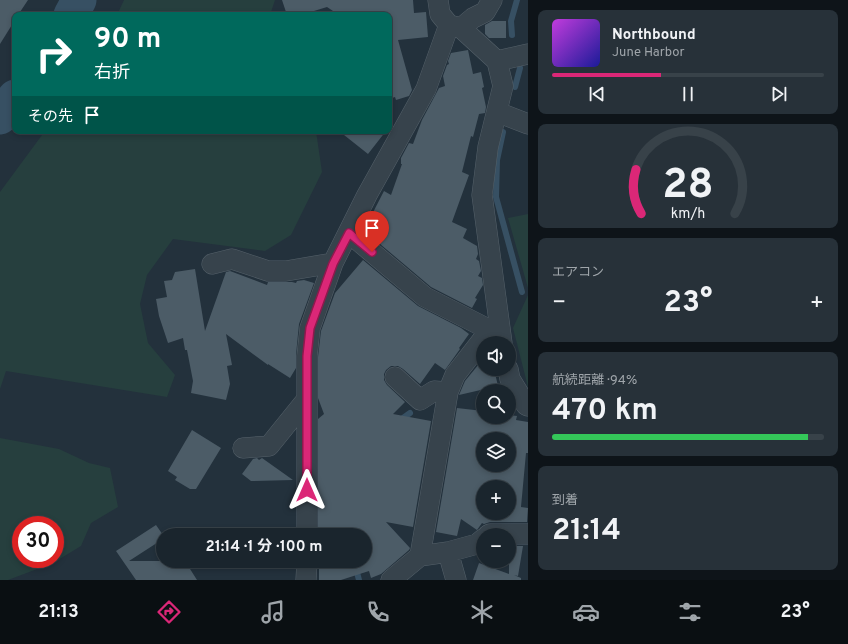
<!DOCTYPE html>
<html lang="ja">
<meta charset="utf-8">
<style>
:root{--surface:#1a252d;--page:#273139;--text:#f1f3f6;--muted:#9fa5aa;--line:#384249;--accent:#db2777}
body{margin:0;font-family:Overpass,"Noto Sans JP",sans-serif;background:var(--page);color:var(--text);height:100vh;display:flex;flex-direction:column;font-size:15px;white-space:nowrap}
*{box-sizing:border-box;margin:0}
p{font-size:13px;color:var(--muted)}
.icon{flex:none;width:22px;height:22px;fill:none;stroke:currentColor;stroke-width:2;stroke-linecap:round;stroke-linejoin:round}
.map{position:relative;flex:1;overflow:hidden}
.drawer{display:flex;flex-direction:column;gap:10px;padding:10px;background:#0e1419;width:320px}
.drawer>*{flex:none}
.top-card{position:absolute;left:12px;top:12px;width:380px;height:122px;border-radius:8px;box-shadow:0 2px 6px #0003,0 0 0 1px var(--line);background:#00695c;color:#fff;overflow:hidden}
.fabs{position:absolute;left:476px;top:336px;display:grid;gap:8px}
.fabs a{display:grid;place-items:center;width:40px;height:40px;border-radius:50%;background:var(--surface);box-shadow:0 2px 6px #0003,0 0 0 1px var(--line);font-size:20px}
.speed{position:absolute;left:12px;top:516px;display:flex;gap:8px;font-size:20px;font-weight:700;text-align:center}
.speed>*{display:grid;place-content:center;width:52px;height:52px;border-radius:50%;background:var(--surface);box-shadow:0 2px 6px #0003,0 0 0 1px var(--line);line-height:1}
.speed .limit{border:6px solid #d22;background:#fff;color:#111}
.pin{position:absolute;display:grid;place-items:center;width:34px;height:34px;color:#fff;margin:-41px -17px;border-radius:50% 50% 50% 0;rotate:-45deg;box-shadow:0 0 4px #0007}
.pin .icon{rotate:45deg}
.me{position:absolute;width:44px;margin:-22px;rotate:0deg;stroke-linejoin:round;filter:drop-shadow(0 0 3px #0008)}
.turn{display:flex;align-items:center;gap:14px;height:84px;padding:0 16px;font-size:18px}
.turn .icon{width:52px;height:52px;stroke-width:2.5}
.turn b{display:block;font-size:28px;line-height:34px}
.then{display:flex;align-items:center;height:38px;padding:0 16px;background:#0003;gap:8px;font-size:15px}
.big{font-size:30px;font-weight:700;line-height:1.1}
.drawer .card{flex:1;display:flex;flex-direction:column;justify-content:center;gap:6px;min-width:0;padding:0 14px;border-radius:8px;background:var(--page)}
.drawer .dial{align-items:center;gap:0}
.dial svg{height:104px;overflow:visible;fill:none;stroke:var(--line);stroke-width:7;stroke-linecap:round;text-anchor:middle}
.dial text{fill:var(--text);stroke:none}
.song{display:flex;align-items:center;gap:12px}
.cover{width:48px;height:48px;border-radius:6px;background:linear-gradient(135deg,hsl(290 70% 55%),hsl(240 70% 35%))}
.played{height:4px;border-radius:2px;background:linear-gradient(90deg,var(--accent) 40%,var(--line) 40%)}
.keys{display:flex;justify-content:space-around;direction:ltr}
.heat{display:flex;justify-content:space-between;align-items:center;font-size:22px;direction:ltr}
.charge{height:6px;border-radius:3px;background:linear-gradient(90deg,#34c759 94%,var(--line) 0)}
.trip{position:absolute;left:156px;top:528px;width:216px;height:40px;border-radius:20px;background:var(--surface);box-shadow:0 2px 6px #0003,0 0 0 1px var(--line);font-weight:700;line-height:40px;text-align:center}
.menu{display:flex;height:64px;justify-content:space-around;align-items:center;background:#0a0f12;color:var(--muted)}
.menu .icon{width:28px;height:28px}
.menu .current{color:var(--accent)}
.menu b{font-size:18px;color:var(--text)}
main{display:flex;flex:1;min-height:0}
.map>svg:first-child{display:block}
</style>
<main>
<div class="map">
<svg width="528" height="580" viewBox="0 0 528 580">
<rect width="100%" height="100%" fill="#23313c"/>
<path fill="#263f3e" fill-rule="evenodd" d="M 124,0 L 275,0 L 270,15 L 117,15 Z
M 45,131 L 316,131 L 322,172 L 291,235 L 265,251 L 173,239 L 147,275 L 140,304 L 148,343 L 175,375 L 167,397 L 6,371 L 0,389 L 0,192 Z
M 528,214 L 528,288 L 508,218 Z
M 528,295 L 528,387 L 513,328 Z
M 0,438 L 59,449 L 89,463 L 110,468 L 118,507 L 91,523 L 81,546 L 53,563 L 8,580 L 0,580 ZM 21,525 L 55,525 L 55,559 L 21,559 Z"/>
<g fill="none" stroke-linecap="round" stroke-linejoin="round">
<path stroke="#375063" stroke-width="6" d="M 512,35 L 511,21 L 517,0
M 515,87 L 520,68
M 503,132 L 497,160 L 496,197 L 522,292
M 399,421 L 410,413
M 354,561 L 359,580"/>
<path stroke="#375063" stroke-width="35" d="M 71,15 L 79,0
M 0,117 L 15,97"/>
</g>
<path fill="#4c5c67" fill-rule="evenodd" d="M 0,0 L 28,0 L 18,15 L 15,15 L 15,20 L 0,44 Z
M 282,0 L 413,0 L 414,13 L 426,12 L 428,37 L 398,40 L 412,90 L 409,96 L 396,100 L 395,97 L 389,99 L 389,15 L 339,15 L 327,7 L 301,15 L 287,15 Z
M 492,21 L 506,21 L 506,38 L 489,38 L 485,34 L 485,25 Z
M 468,50 L 473,74 L 481,72 L 484,87 L 482,88 L 486,107 L 485,113 L 479,114 L 473,137 L 471,136 L 462,172 L 469,175 L 452,222 L 467,229 L 463,238 L 477,246 L 478,254 L 476,259 L 479,261 L 481,271 L 478,276 L 482,278 L 483,285 L 475,298 L 477,299 L 472,308 L 431,287 L 367,233 L 370,228 L 366,226 L 384,191 L 391,195 L 402,164 L 401,164 L 401,158 L 409,143 L 413,144 L 422,120 L 439,88 L 445,86 L 443,76 L 447,65 L 449,64 L 448,61 L 451,53 Z
M 339,131 L 386,131 L 368,154 Z
M 363,260 L 418,306 L 461,328 L 469,334 L 459,348 L 460,349 L 445,370 L 435,363 L 420,384 L 403,369 L 398,366 L 391,366 L 386,370 L 384,374 L 384,380 L 387,385 L 405,402 L 393,414 L 431,421 L 413,527 L 386,522 L 410,548 L 409,550 L 381,574 L 371,578 L 369,571 L 341,580 L 319,580 L 319,561 L 365,561 L 365,535 L 318,535 L 318,419 L 324,414 L 318,398 L 318,357 L 321,331 L 335,293 Z
M 195,269 L 205,331 L 226,272 L 230,271 L 267,285 L 268,282 L 292,282 L 296,283 L 297,281 L 304,280 L 314,283 L 299,324 L 296,355 L 296,368 L 290,378 L 268,364 L 268,365 L 226,334 L 232,365 L 227,366 L 230,384 L 226,400 L 191,393 L 193,381 L 187,350 L 185,350 L 183,338 L 168,343 L 159,316 L 156,299 L 167,297 L 164,281 L 172,280 L 175,272 Z
M 483,362 L 483,369 L 494,369 L 498,386 L 459,395 L 465,381 L 479,364 Z
M 457,408 L 483,411 L 483,417 L 509,417 L 509,415 L 517,416 L 516,420 L 528,422 L 528,453 L 526,453 L 521,507 L 528,508 L 527,522 L 490,522 L 484,524 L 482,523 L 477,530 L 461,519 L 457,536 L 436,532 ZM 483,439 L 509,439 L 509,465 L 483,465 ZM 483,487 L 509,487 L 509,513 L 483,513 Z
M 192,430 L 221,448 L 196,489 L 190,489 L 175,480 L 177,477 L 168,471 Z
M 257,458 L 259,460 L 262,458 L 293,480 L 251,481 L 242,474 L 253,459 Z
M 156,525 L 163,535 L 163,539 L 129,561 L 185,561 L 197,580 L 136,580 L 116,551 Z
M 258,528 L 282,529 L 282,535 L 258,535 Z
M 509,546 L 523,546 L 518,576 L 514,575 L 521,578 L 521,580 L 473,580 L 479,563 L 509,574 Z
M 259,561 L 282,561 L 282,568 L 259,568 Z"/>
<g fill="none" stroke-linecap="round" stroke-linejoin="round">
<defs>
<path id="minor" d="M 438,0 L 440,14 L 449,25 L 461,28 L 497,61 L 503,86 L 488,147 L 482,195 L 502,343
M 461,28 L 473,18 L 485,12 L 492,0
M 497,61 L 528,54
M 497,112 L 528,124
M 349,233 L 425,297 L 490,330
M 212,264 L 232,259 L 268,271 L 286,271 L 333,263
M 508,369 L 510,379 L 526,405 L 528,406
M 395,377 L 420,400 L 434,391 L 448,392
M 243,448 L 269,446 L 307,399
M 307,535 L 307,356 L 310,328 L 333,263 L 367,195 L 426,89 L 449,25
M 488,535 L 490,534 L 528,534
M 448,552 L 456,580
M 420,556 L 448,392 L 455,375 L 490,330 L 500,330
M 306,580 L 307,561
M 391,580 L 420,556 L 448,552 L 477,544 L 483,539"/>
</defs>
<use href="#minor" stroke="#55616a" stroke-width="21"/>
<use href="#minor" stroke="#37434c" stroke-width="20"/>
</g>
<g fill="none" stroke-linecap="round" stroke-linejoin="round">
<defs>
<path id="route" d="M 307,490 L 307,356 L 310,328 L 333,264 L 349,233 L 372,252"/>
</defs>
<use href="#route" stroke="#8e194d" stroke-width="10"/>
<use href="#route" stroke="#db2777" stroke-width="7"/>
</g>
</svg>
<div class="fabs">
<a><svg class="icon" aria-label="sound" viewBox="0 0 24 24"><path d="M4 9h4l5-4v14l-5-4H4zM17 9q2 3 0 6"/></svg></a>
<a><svg class="icon" aria-label="search" viewBox="0 0 24 24"><circle cx="10" cy="10" r="6"/><path d="M15 15l6 6"/></svg></a>
<a><svg class="icon" aria-label="layers" viewBox="0 0 24 24"><path d="M12 4l9 5-9 5-9-5zM3 14l9 5 9-5"/></svg></a>
<a>+</a>
<a>−</a>
</div>
<div class="speed"><div class="limit">30</div></div>
<div class="pin" style="left:372px;top:252px;background:#d93025"><svg class="icon" aria-label="arrive" viewBox="0 0 24 24"><path d="M6 21V4h12l-3 4 3 4H6"/></svg></div>
<svg class="me" style="left:307px;top:490px" viewBox="-20 -20 40 40"><path d="M0-17L14 15 0 8-14 15z" fill="#db2777" stroke="#fff" stroke-width="4"/></svg>
<div class="trip">21:14 · 1 分 · 100 m</div>
<div class="top-card">
<div class="turn"><svg class="icon" aria-label="right" viewBox="0 0 24 24"><path d="M7 20v-9h11M14 6l5 5-5 5"/></svg><div><b>90 m</b>右折</div></div>
<div class="then">その先<svg class="icon" aria-label="arrive" viewBox="0 0 24 24"><path d="M6 21V4h12l-3 4 3 4H6"/></svg></div>
</div>
</div>
<section class="drawer">
<div class="card">
<div class="song"><i class="cover"></i><div><b>Northbound</b><p>June Harbor</p></div></div>
<div class="played"></div>
<div class="keys"><svg class="icon" aria-label="previous" viewBox="0 0 24 24"><path d="M18 5L8 12l10 7zM5 5v14"/></svg><svg class="icon" aria-label="pause" viewBox="0 0 24 24"><path d="M8 5v14M16 5v14"/></svg><svg class="icon" aria-label="next" viewBox="0 0 24 24"><path d="M6 5l10 7-10 7zM19 5v14"/></svg></div>
</div>
<div class="card dial"><svg viewBox="0 0 100 80">
<path d="M14 69A42 42 0 1 1 86 69"/>
<path d="M14 69A42 42 0 0 1 10 35" stroke="#db2777"/>
<text x="50" y="56" font-size="32" font-weight="700">28</text>
<text x="50" y="72" font-size="11">km/h</text>
</svg></div>
<div class="card"><p>エアコン</p>
<div class="heat"><a>−</a><b class="big">23°</b><a>+</a></div>
</div>
<div class="card"><p>航続距離 · 94%</p><b class="big">470 km</b><div class="charge"></div></div>
<div class="card"><p>到着</p><b class="big">21:14</b></div>
</section>
</main>
<nav class="menu">
<b>21:13</b>
<svg class="icon current" aria-label="directions" viewBox="0 0 24 24"><path d="M12 3l9 9-9 9-9-9zM9 14v-3h6M13 9l2 2-2 2"/></svg>
<svg class="icon" aria-label="music" viewBox="0 0 24 24"><path d="M9 18V5l10-2v13"/><circle cx="6" cy="18" r="3"/><circle cx="16" cy="16" r="3"/></svg>
<svg class="icon" aria-label="phone" viewBox="0 0 24 24"><path d="M5 4h4l2 5-3 2q2 4 5 5l2-3 5 2v4C11 20 4 13 5 4z"/></svg>
<svg class="icon" aria-label="climate" viewBox="0 0 24 24"><path d="M12 3v18M4 7l16 10M4 17L20 7"/></svg>
<svg class="icon" aria-label="car" viewBox="0 0 24 24"><path d="M5 17H2v-5l4-1 3-4h7l3 4 3 1v5h-3M9 17h6M6 11h13"/><circle cx="7" cy="17" r="2"/><circle cx="17" cy="17" r="2"/></svg>
<svg class="icon" aria-label="filters" viewBox="0 0 24 24"><path d="M4 7h16M4 17h16"/><circle cx="9" cy="7" r="2"/><circle cx="15" cy="17" r="2"/></svg>
<b>23°</b>
</nav>
